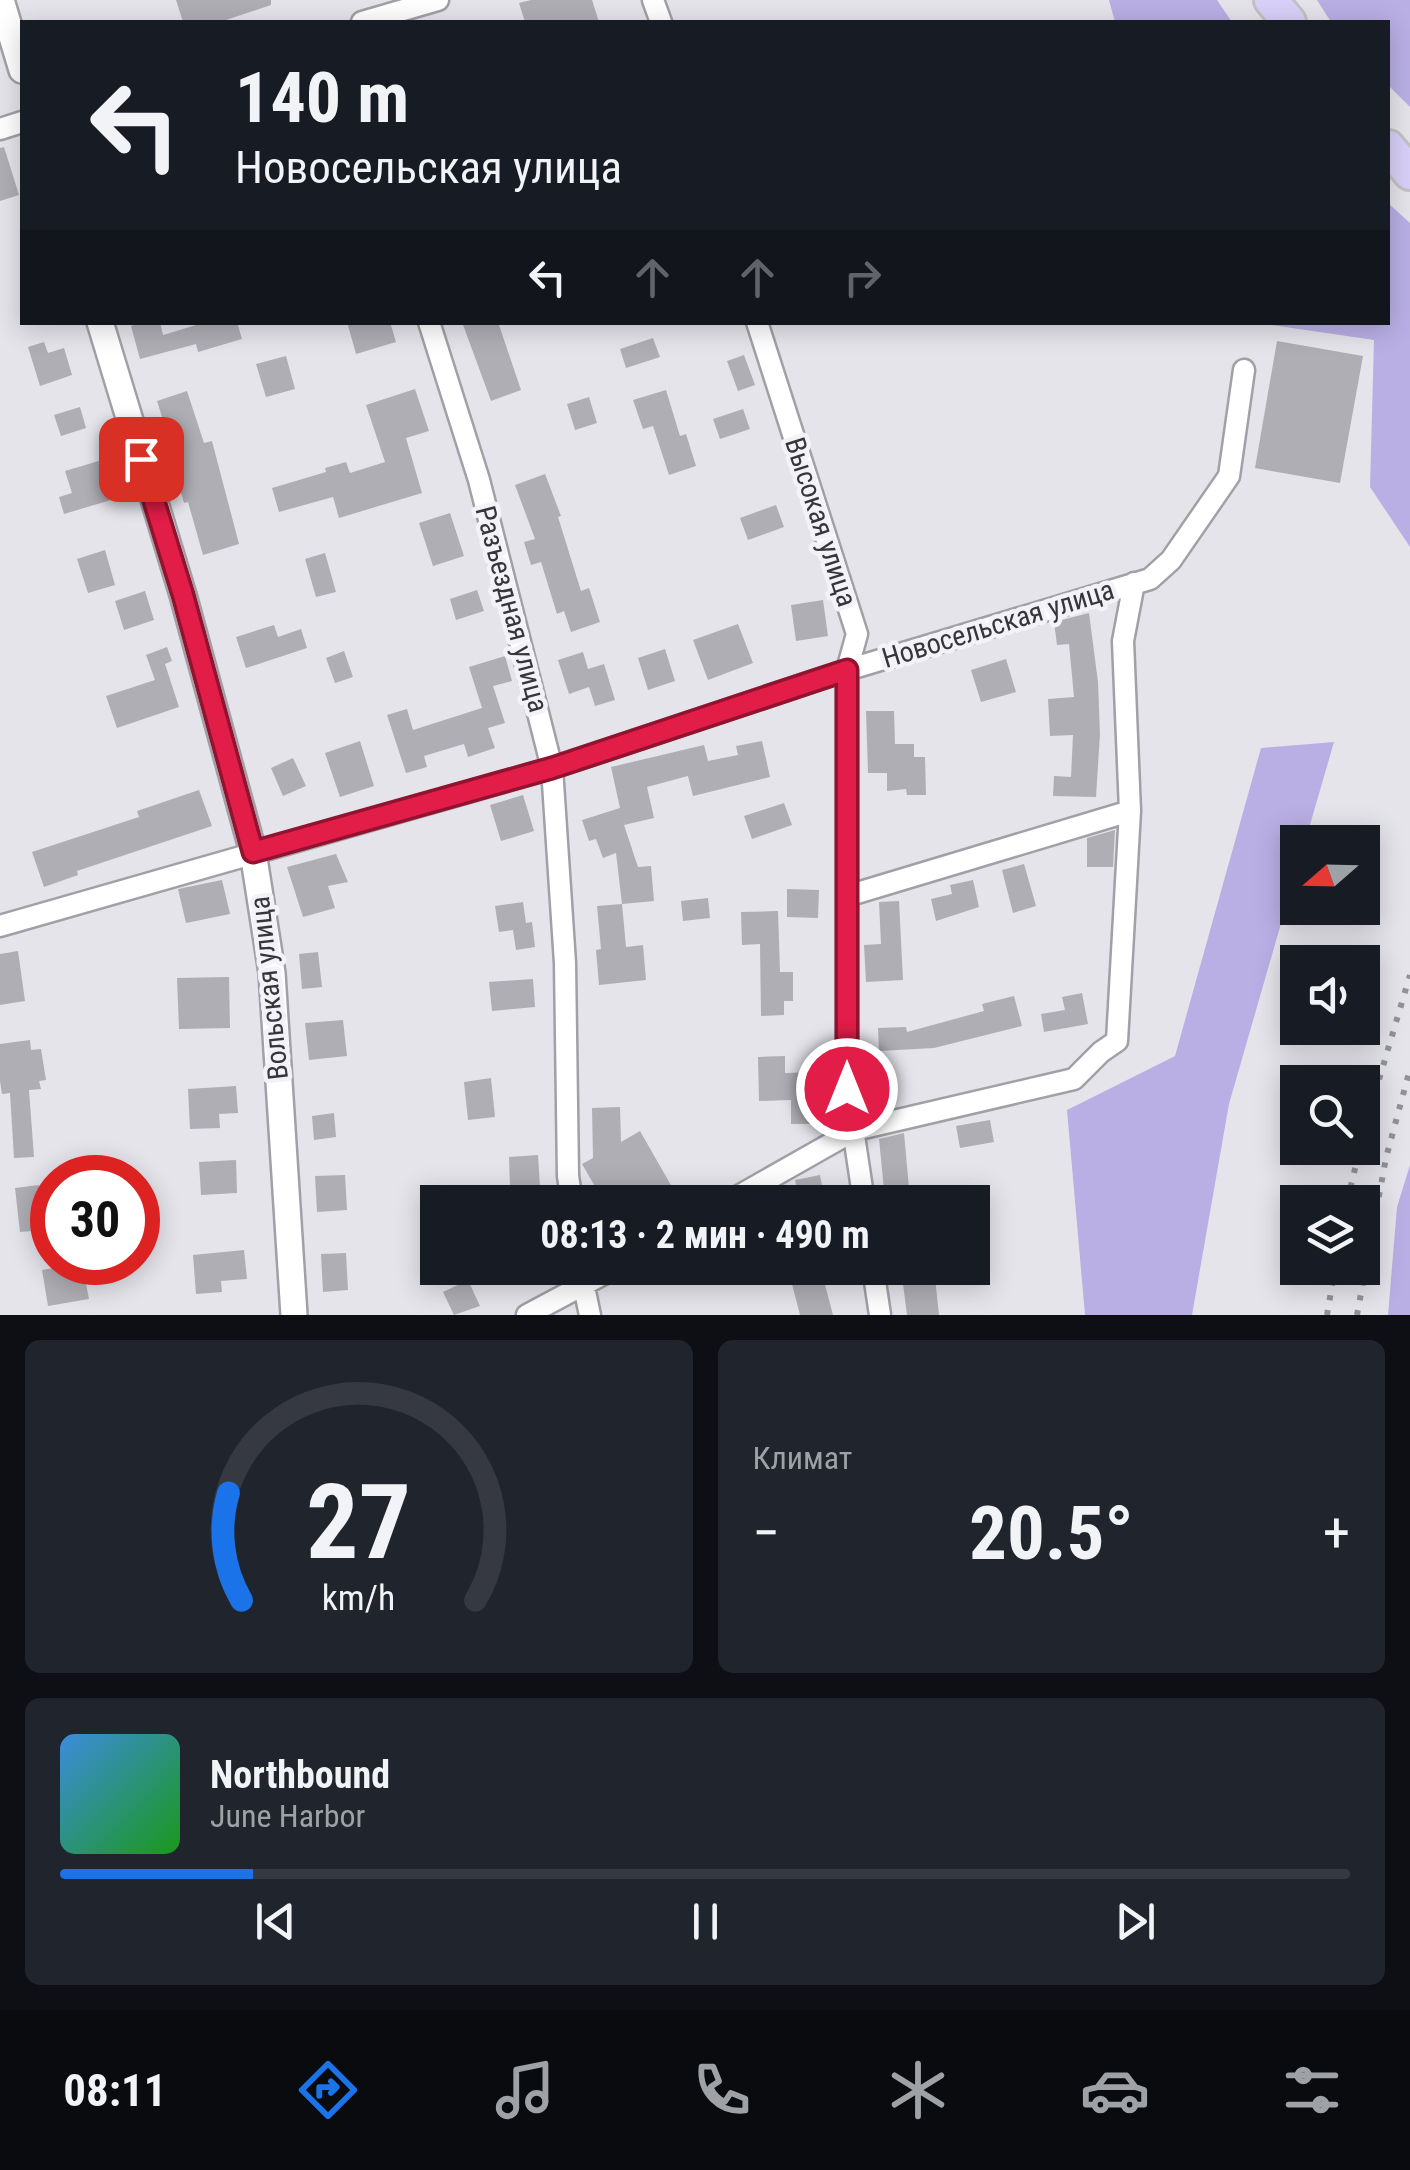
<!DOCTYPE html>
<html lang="ru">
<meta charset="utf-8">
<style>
:root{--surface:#171b24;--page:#20242c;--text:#f1f3f6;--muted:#9ea1a6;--line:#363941;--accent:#1a73e8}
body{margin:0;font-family:"Roboto Condensed",sans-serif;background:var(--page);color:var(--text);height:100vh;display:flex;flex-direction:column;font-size:38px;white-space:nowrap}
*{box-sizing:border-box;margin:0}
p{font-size:32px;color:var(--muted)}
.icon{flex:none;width:55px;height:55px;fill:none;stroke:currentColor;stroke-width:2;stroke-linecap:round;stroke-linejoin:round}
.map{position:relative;height:1315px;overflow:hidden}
.sheet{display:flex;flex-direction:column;gap:25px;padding:25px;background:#0d0f14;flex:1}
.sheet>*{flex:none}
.hud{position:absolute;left:20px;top:20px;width:1370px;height:305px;border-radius:0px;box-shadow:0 5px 25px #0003;background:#171b24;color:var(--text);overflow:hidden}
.needle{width:65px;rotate:250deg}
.controls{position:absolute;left:1280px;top:825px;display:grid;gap:20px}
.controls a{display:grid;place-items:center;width:100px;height:100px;border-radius:0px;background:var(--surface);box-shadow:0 5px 25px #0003;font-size:50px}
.speed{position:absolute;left:30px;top:1155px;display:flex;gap:20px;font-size:50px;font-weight:700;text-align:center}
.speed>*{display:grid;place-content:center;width:130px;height:130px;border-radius:50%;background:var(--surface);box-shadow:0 5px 25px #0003;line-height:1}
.speed .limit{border:15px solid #d22;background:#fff;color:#111}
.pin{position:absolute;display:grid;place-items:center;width:85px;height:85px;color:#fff;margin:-42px;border-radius:20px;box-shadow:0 5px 15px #0006}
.me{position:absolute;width:110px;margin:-55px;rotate:0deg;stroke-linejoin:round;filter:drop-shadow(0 0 8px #0008)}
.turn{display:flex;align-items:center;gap:35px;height:210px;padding:0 50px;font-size:45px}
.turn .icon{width:130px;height:130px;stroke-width:2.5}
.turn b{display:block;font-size:70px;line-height:85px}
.lanes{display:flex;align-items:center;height:95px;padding:0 50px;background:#0003;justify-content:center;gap:50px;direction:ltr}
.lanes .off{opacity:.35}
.big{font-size:75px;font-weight:700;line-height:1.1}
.sheet .card{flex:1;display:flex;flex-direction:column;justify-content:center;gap:15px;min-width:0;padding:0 35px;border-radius:15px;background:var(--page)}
.sheet .dial{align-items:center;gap:0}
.dial svg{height:260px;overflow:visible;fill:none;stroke:var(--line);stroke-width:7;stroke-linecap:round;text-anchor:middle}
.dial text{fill:var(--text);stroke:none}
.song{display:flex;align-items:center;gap:30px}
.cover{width:120px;height:120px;border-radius:15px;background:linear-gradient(135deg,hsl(210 70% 55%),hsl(120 70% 35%))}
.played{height:10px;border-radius:5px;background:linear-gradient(90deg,var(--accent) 15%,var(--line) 15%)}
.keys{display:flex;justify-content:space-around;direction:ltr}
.heat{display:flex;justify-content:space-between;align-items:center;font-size:55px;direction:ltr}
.sheet .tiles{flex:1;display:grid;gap:25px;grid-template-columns:1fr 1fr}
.card:last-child{grid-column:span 2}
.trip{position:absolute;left:420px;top:1185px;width:570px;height:100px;border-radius:0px;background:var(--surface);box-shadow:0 5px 25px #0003;font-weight:700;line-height:100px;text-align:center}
.menu{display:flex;height:160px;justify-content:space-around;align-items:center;background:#090b0e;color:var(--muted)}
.menu .icon{width:70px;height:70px}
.menu .selected{color:var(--accent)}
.menu b{font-size:45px;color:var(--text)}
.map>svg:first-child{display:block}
</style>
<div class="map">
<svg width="1410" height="1315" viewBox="0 0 1410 1315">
<rect width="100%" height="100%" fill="#e5e4eb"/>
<path fill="#b9afe5" d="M 1109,0 L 1217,0 L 1232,22 L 1115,22 Z
M 1317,0 L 1410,0 L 1410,107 L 1388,85 L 1388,22 L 1331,22 Z
M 1388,203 L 1410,223 L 1410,547 L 1370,487 L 1374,340 L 1258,323 L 1388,322 Z
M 1334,742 L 1305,842 L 1298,842 L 1297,868 L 1229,1104 L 1192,1315 L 1085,1315 L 1067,1110 L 1175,1056 L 1261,748 Z
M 1410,1165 L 1410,1315 L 1388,1315 L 1397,1207 Z"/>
<path fill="#afaeb5" d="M 176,0 L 271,0 L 271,5 L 220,22 L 183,22 Z
M 531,0 L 592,0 L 599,22 L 525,22 L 519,3 Z
M 4,147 L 19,195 L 0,201 L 0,148 Z
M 144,322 L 160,322 L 163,335 L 206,322 L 237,322 L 242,339 L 198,352 L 196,344 L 140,359 L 131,326 Z
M 347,322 L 390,322 L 396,342 L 356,354 Z
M 462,322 L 498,322 L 521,390 L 491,401 Z
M 653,338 L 660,357 L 626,368 L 620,349 Z
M 1277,341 L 1363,356 L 1340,483 L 1255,468 Z
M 44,342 L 48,353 L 64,348 L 72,375 L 40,386 L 28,347 Z
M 744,355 L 755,385 L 738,391 L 727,361 Z
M 286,356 L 295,389 L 266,397 L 256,364 Z
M 415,389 L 429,431 L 406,438 L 422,493 L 339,518 L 333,497 L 279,512 L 272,488 L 326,472 L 325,468 L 346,462 L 350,473 L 385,462 L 366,405 Z
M 666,390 L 680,436 L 686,434 L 696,466 L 669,475 L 653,426 L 643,429 L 633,400 Z
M 187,391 L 204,443 L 212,441 L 239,544 L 203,555 L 188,502 L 184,503 L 170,453 L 173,452 L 157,401 Z
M 589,397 L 597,423 L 575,430 L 567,404 Z
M 80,407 L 86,428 L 61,436 L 54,415 Z
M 743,409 L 750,429 L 720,439 L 713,419 Z
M 102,460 L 108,482 L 116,480 L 121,497 L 64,514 L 59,497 L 72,493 L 65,471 Z
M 545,474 L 561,516 L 558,517 L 581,591 L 589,588 L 600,622 L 571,632 L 564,611 L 557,614 L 541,562 L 531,565 L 524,542 L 535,539 L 515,485 Z
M 776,505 L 784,527 L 748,540 L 740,518 Z
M 450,513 L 464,556 L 433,566 L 419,523 Z
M 105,550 L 115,585 L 88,593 L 77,559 Z
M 325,553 L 336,592 L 316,597 L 305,559 Z
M 477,590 L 484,611 L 456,620 L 450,599 Z
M 145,591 L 154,620 L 124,630 L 115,601 Z
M 823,600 L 828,636 L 796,641 L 791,605 Z
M 1089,613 L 1098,682 L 1100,734 L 1096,797 L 1053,796 L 1054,776 L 1071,777 L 1073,735 L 1050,736 L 1048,699 L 1074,697 L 1069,644 L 1057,645 L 1054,622 Z
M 738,624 L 753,663 L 708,680 L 693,640 Z
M 274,625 L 278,637 L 301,629 L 307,648 L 246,668 L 236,637 Z
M 167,647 L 172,661 L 165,664 L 179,707 L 117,728 L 106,696 L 155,680 L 146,655 Z
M 665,649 L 675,681 L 648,690 L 638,658 Z
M 344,651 L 353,677 L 335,683 L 326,658 Z
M 583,652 L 588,669 L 604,664 L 615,700 L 595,706 L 589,687 L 569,694 L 558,660 Z
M 505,656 L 512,681 L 493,686 L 505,723 L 488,728 L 495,748 L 468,757 L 464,744 L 424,756 L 427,767 L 406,773 L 387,715 L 407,709 L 413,730 L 482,708 L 469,667 Z
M 1006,659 L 1016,692 L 981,702 L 971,670 Z
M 866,711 L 894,711 L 895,744 L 914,744 L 914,757 L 925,757 L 926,795 L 907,795 L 906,789 L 887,791 L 887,773 L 868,773 Z
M 360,741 L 374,786 L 340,797 L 325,753 Z
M 762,741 L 770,777 L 693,796 L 688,776 L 647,787 L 654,818 L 624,825 L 638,867 L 651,866 L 654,901 L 622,904 L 616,853 L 603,858 L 596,839 L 589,841 L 582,820 L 620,808 L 611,767 L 704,745 L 708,761 L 738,755 L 736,746 Z
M 293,758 L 306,786 L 283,796 L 271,768 Z
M 199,790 L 212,826 L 77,871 L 78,875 L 44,887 L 32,852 L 139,817 L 137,811 Z
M 523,795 L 534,831 L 501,841 L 490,805 Z
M 784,803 L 792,825 L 752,839 L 744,816 Z
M 1115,830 L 1113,867 L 1087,867 L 1087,838 Z
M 336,854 L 348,882 L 328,886 L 335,908 L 303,917 L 287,867 Z
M 1024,864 L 1036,906 L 1013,913 L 1002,870 Z
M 222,880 L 230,914 L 186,923 L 178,889 Z
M 973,880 L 979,907 L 936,921 L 931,899 L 952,894 L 950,885 Z
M 787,889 L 819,890 L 818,918 L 787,917 Z
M 708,898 L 710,918 L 683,921 L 681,901 Z
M 899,901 L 903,980 L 866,982 L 864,945 L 881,944 L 879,902 Z
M 523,902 L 526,923 L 532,922 L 535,947 L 516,950 L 513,930 L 499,932 L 495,906 Z
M 622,904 L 626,947 L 643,945 L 646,980 L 599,985 L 596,950 L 601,949 L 597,906 Z
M 778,911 L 780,972 L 793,972 L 793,1001 L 784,1001 L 784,1015 L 761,1016 L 760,944 L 742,945 L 741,912 Z
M 18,951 L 25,1001 L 0,1005 L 0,954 Z
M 318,952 L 322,987 L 302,989 L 299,954 Z
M 229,977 L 230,1028 L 179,1029 L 177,978 Z
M 533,979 L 535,1007 L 492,1011 L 489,982 Z
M 1082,993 L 1088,1024 L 1044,1032 L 1041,1014 L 1065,1010 L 1062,997 Z
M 1014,996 L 1022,1026 L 934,1048 L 879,1051 L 878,1028 L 906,1027 L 907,1032 L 984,1011 L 982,1004 Z
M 343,1020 L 347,1056 L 309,1060 L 305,1023 Z
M 30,1040 L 31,1050 L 41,1049 L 46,1080 L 39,1081 L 41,1089 L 29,1090 L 34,1157 L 14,1158 L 10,1093 L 2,1094 L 0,1081 L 0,1044 Z
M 785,1056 L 785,1073 L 816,1072 L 818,1124 L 791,1124 L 791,1100 L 759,1101 L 758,1057 Z
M 491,1078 L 495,1117 L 468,1120 L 464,1082 Z
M 236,1086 L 238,1113 L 219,1114 L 220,1128 L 190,1129 L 188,1089 Z
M 620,1107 L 621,1142 L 640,1131 L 672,1187 L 644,1202 L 636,1192 L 617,1202 L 604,1202 L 582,1164 L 593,1158 L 592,1108 Z
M 334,1113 L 336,1137 L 314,1140 L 312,1116 Z
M 990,1120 L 994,1142 L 960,1148 L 956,1126 Z
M 904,1133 L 909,1188 L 884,1190 L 879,1139 Z
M 538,1155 L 540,1186 L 510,1187 L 509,1157 Z
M 236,1160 L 237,1193 L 201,1195 L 199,1162 Z
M 345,1175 L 347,1210 L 317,1212 L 315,1176 Z
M 820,1175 L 825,1202 L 799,1202 L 795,1180 Z
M 39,1185 L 44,1230 L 20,1232 L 15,1188 Z
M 244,1250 L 247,1279 L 221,1281 L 222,1292 L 196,1294 L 193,1255 Z
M 346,1253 L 348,1290 L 323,1292 L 321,1254 Z
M 82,1263 L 89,1299 L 48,1306 L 42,1270 Z
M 901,1268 L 934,1268 L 939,1315 L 907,1315 Z
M 823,1277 L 833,1315 L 800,1315 L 792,1284 Z
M 468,1280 L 480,1306 L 454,1315 L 443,1292 Z"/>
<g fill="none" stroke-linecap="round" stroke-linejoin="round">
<defs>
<path id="minor" d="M 653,0 L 661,22
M 362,22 L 438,0
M 0,129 L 22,122
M 429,322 L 479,480 L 552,768 L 565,963 L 568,1176 L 572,1202
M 757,322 L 857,634 L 847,670 L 847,1089 L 864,1202
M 847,896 L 1130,811
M 0,926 L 552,768 L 847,670 L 1150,579 L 1171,560 L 1229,476 L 1244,370
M 728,1202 L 855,1130 L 1074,1079 L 1101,1052 L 1117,1041 L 1130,811 L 1123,641 L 1134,583
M 580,1268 L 590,1315
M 873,1268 L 880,1315
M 527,1315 L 615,1268"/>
<path id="tertiary" d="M 1,0 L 22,70
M 100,322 L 183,595 L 253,852 L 272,973 L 294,1315"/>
<path id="primary" d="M 1271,0 L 1289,22
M 1388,147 L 1410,173"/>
</defs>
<use href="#minor" stroke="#a1a0a7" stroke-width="25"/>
<use href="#tertiary" stroke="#a1a0a7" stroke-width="30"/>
<use href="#primary" stroke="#c3c3c4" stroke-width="38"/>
<use href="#minor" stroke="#fff" stroke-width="20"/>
<use href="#tertiary" stroke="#fff" stroke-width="25"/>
<use href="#primary" stroke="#d8d0f8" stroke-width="32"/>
<path stroke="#939297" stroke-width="6" stroke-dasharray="5 10" stroke-linecap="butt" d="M 1362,1137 L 1410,975
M 1347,1202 L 1360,1148
M 1327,1315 L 1335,1268
M 1357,1315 L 1386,1158 L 1410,1069"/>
</g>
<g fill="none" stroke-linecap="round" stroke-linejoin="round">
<defs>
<path id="route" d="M 141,459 L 183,595 L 253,852 L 552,768 L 847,670 L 847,1089"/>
</defs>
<use href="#route" stroke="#92132f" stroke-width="25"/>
<use href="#route" stroke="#e11d48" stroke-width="18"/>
</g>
<g text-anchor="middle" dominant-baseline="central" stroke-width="9" stroke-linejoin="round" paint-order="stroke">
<g font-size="28" fill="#363639" stroke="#f3f2f8">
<text transform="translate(821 522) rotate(72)">Высокая улица</text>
<text transform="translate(512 609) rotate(75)">Разъездная улица</text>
<text transform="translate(998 624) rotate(-17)">Новосельская улица</text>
<text transform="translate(269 988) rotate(-96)">Вольская улица</text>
</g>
</g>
</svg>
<div class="controls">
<a><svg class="needle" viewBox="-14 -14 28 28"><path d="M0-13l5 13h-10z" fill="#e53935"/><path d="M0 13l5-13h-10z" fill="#9ea1a6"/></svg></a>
<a><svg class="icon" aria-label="sound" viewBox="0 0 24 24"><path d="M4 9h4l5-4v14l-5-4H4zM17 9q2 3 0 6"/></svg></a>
<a><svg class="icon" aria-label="search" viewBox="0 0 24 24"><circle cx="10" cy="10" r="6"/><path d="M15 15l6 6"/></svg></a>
<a><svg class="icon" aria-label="layers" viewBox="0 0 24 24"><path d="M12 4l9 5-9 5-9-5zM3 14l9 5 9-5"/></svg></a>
</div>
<div class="speed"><div class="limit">30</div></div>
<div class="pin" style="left:141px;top:459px;background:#d93025"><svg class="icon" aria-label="arrive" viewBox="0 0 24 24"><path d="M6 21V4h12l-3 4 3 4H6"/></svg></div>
<svg class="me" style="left:847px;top:1089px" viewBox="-20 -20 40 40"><circle r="17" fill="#e11d48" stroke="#fff" stroke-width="3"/><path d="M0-11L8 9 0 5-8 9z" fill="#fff"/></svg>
<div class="trip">08:13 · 2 мин · 490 m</div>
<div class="hud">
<div class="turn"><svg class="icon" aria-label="left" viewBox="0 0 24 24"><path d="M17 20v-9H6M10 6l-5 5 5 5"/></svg><div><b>140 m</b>Новосельская улица</div></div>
<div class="lanes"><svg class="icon" aria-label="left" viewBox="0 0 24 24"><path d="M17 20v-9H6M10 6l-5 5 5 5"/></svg><svg class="icon off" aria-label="ahead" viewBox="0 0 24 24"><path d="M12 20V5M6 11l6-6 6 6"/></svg><svg class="icon off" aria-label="ahead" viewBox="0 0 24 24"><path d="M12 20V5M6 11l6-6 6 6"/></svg><svg class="icon off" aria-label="right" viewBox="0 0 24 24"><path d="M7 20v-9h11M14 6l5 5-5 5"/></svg></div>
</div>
</div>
<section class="sheet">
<div class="tiles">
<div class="card dial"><svg viewBox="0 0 100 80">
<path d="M14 69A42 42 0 1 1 86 69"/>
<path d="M14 69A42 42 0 0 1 10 36" stroke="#1a73e8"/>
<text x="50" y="56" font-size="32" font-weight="700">27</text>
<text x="50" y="72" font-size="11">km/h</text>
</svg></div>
<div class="card"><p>Климат</p>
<div class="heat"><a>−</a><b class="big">20.5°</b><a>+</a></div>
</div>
<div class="card">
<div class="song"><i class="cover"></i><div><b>Northbound</b><p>June Harbor</p></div></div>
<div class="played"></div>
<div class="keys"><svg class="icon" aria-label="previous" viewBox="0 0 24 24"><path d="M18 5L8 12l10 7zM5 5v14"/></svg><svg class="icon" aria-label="pause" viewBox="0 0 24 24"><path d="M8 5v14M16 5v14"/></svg><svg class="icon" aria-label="next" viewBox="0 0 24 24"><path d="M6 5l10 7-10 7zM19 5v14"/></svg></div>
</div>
</div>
</section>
<nav class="menu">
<b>08:11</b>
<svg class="icon selected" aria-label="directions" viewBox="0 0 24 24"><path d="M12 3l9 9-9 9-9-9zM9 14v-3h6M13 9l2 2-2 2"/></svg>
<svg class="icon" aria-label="music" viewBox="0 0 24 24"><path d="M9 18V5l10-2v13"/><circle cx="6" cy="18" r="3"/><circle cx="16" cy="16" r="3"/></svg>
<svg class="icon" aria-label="phone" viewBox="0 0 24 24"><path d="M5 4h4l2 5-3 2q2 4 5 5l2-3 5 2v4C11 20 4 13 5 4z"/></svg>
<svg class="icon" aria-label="climate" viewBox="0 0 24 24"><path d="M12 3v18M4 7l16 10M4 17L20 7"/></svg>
<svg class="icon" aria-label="car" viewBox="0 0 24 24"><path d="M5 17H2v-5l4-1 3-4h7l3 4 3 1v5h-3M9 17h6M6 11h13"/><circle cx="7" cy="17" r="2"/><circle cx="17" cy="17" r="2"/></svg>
<svg class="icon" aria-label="filters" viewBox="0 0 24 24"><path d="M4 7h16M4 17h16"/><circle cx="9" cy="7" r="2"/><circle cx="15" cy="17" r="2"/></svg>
</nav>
